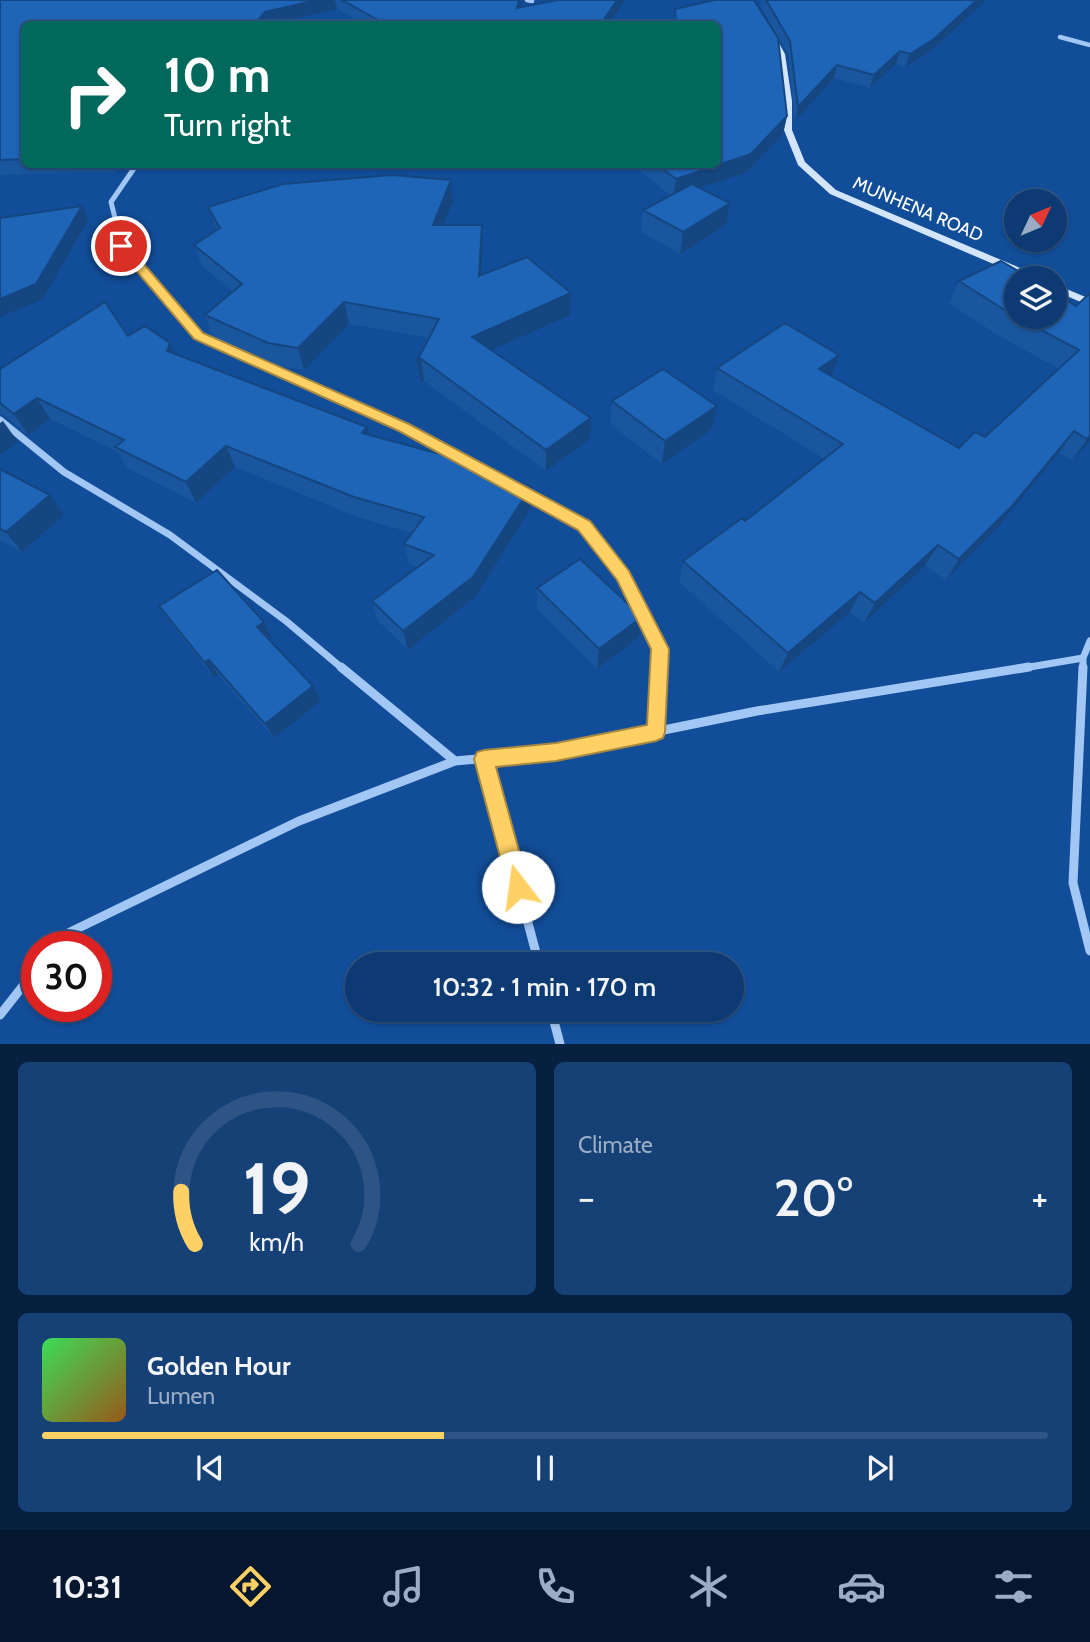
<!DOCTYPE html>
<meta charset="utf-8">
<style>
:root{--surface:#0d3a72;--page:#164177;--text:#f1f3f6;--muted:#9aadc4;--line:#2d5484;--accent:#ffd165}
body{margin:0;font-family:Cabin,sans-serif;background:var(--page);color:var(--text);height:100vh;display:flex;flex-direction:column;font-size:26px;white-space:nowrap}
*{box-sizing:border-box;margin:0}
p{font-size:23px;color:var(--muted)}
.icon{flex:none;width:38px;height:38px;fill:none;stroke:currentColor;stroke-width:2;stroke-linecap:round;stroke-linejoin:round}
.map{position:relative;height:1044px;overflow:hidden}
.sheet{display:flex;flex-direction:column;gap:18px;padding:18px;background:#07203f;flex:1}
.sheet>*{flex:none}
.banner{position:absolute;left:21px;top:21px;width:700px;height:147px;border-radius:10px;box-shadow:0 2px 5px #0004,0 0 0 2px var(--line);background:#00695c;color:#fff;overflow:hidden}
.needle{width:46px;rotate:46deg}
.tools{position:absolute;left:1004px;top:189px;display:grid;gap:14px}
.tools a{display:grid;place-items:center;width:63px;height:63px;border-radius:50%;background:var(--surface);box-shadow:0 2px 5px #0004,0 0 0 2px var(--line);font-size:35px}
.speed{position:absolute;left:21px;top:931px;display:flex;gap:14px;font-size:35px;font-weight:700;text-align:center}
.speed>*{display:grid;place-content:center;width:91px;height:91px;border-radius:50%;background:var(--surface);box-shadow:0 2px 5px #0004,0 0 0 2px var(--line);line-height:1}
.speed .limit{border:10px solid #d22;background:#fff;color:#111}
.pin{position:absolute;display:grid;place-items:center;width:60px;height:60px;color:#fff;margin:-30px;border:4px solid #fff;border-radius:50%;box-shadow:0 2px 7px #0007}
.me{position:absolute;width:77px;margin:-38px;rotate:345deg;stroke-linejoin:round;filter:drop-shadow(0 0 5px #0008)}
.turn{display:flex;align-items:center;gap:24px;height:147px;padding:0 28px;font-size:32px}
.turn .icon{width:91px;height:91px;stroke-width:2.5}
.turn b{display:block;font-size:49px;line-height:60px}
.big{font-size:52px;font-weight:600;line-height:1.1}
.sheet .card{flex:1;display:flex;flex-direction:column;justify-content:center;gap:10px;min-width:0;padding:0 24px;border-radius:10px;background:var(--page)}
.sheet .dial{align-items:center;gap:0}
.dial svg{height:182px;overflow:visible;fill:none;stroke:var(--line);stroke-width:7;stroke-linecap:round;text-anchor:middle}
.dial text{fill:var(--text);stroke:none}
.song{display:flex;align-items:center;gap:21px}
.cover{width:84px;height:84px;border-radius:10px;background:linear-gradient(135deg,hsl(130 70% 55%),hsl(30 70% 35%))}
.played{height:7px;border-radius:4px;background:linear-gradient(90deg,var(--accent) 40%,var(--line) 40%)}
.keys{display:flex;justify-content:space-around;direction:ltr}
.heat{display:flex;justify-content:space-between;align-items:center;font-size:38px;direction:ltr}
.sheet .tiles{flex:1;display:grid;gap:18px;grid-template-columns:1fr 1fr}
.card:last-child{grid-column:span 2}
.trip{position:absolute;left:345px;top:952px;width:399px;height:70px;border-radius:35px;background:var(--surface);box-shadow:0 2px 5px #0004,0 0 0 2px var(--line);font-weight:600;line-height:70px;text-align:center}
.dock{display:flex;height:112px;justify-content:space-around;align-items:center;background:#05172e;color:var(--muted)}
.dock .icon{width:49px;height:49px}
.dock .on{color:var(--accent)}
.dock b{font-size:32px;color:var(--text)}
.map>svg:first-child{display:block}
</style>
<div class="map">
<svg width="1090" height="1044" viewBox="0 0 1090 1044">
<rect width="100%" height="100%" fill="#114d98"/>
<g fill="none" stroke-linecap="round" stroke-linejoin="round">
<path stroke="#a2c7f4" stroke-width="4.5" d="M 527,0 L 532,1
M 1060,37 L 1090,45"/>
<path stroke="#a2c7f4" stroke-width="5" d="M 137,164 L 111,202 L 122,246 L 198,336 L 303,383"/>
<path stroke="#a2c7f4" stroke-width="7" d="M 299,381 L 404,428 L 486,472
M 0,420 L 64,472 L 170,535 L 286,621 L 343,669
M 499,479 L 584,526 L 623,575 L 660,649 L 659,669
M 1018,669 L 1083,658
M 1083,669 L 1083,658 L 1090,641"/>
<path stroke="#a2c7f4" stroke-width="9" d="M 341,667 L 455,761 L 556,752 L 757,711 L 1029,667
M 1083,667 L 1073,883 L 1090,951
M 656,732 L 659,667
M 484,759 L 539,964
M 53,947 L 62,936 L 299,821 L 455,761
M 551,1010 L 560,1044
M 0,1015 L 37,968"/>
<path fill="#d2e5fd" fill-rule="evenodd" d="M 770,32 L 774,34 L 785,54 L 792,101 L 792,130 L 805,162 L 836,190 L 1039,276 L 1040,278 L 1026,278 L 830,194 L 798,165 L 784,130 L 784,101 L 777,54 L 766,34 Z
M 1055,284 L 1090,299 L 1090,306 L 1055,291 Z"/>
</g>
<path fill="#1a569d" d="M 0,0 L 523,0 L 521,7 L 609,24 L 364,24 L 337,9 L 270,24 L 24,24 L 24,164 L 120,164 L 116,172 L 0,175 Z
M 715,0 L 754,0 L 778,38 L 787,116 L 783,134 L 747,172 L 701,188 L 730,203 L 726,225 L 680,254 L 641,232 L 643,210 L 670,195 L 631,164 L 718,164 L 718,24 L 673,24 L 675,9 Z
M 761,0 L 986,0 L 930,52 L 905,67 L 896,64 L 870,88 L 834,78 L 795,121 L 788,54 L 760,6 Z
M 451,180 L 453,201 L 444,225 L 482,225 L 483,246 L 482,275 L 570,315 L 492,350 L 591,418 L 590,439 L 546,471 L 424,381 L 421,382 L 417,361 L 429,338 L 349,324 L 304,370 L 275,365 L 213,337 L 205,315 L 233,292 L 202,266 L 194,245 L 217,230 L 208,207 Z
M 959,281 L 1076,306 L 1090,293 L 1090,442 L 1072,460 L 1059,453 L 999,526 L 946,580 L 925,566 L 864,623 L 850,612 L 779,672 L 679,582 L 683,561 L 745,521 L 824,459 L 713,390 L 717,368 L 839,355 L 832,376 L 959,448 L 985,437 L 1059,369 L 999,336 L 949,303 Z
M 175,354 L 369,435 L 507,486 L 531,508 L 476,596 L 408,650 L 377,620 L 372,601 L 417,567 L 409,564 L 404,544 L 412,533 L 360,518 L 235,467 L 196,503 L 127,468 L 118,452 L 50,419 L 28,435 L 4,415 L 0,414 L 0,369 Z
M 612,401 L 712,429 L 662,464 L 610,424 Z
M 0,469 L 50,495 L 64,515 L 22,552 L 0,540 Z
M 537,588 L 642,617 L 639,637 L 597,669 L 537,609 Z
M 159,606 L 272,638 L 269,640 L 320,701 L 274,738 L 218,675 L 214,678 L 170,623 Z"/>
<path fill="#154680" d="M 317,0 L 335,0 L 337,9 L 270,24 L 255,24 L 265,12 Z
M 519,0 L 523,0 L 517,22 L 517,8 Z
M 617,0 L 625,0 L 609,24 L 601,24 Z
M 977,0 L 986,0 L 930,52 L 905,67 L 910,54 Z
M 900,51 L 896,64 L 870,88 L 874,75 Z
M 837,65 L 834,78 L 795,121 L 798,107 Z
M 787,116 L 783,134 L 747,172 L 673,197 L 676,179 Z
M 113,164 L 120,164 L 116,172 Z
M 451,180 L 453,201 L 435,247 L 433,225 Z
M 730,203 L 726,225 L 680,254 L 683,232 Z
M 82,206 L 88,220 L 43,299 L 0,317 L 0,299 Z
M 482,225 L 483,246 L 480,298 L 479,276 Z
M 571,293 L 570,315 L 474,358 L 472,337 Z
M 344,302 L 349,324 L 304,370 L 298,348 Z
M 170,343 L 179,364 L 167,351 Z
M 839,355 L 831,377 L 819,369 Z
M 421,359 L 424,381 L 421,382 L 417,361 Z
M 37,398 L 50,419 L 28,435 L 14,414 Z
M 717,406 L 712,429 L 662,464 L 665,441 Z
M 591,418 L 590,439 L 546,471 L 546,450 Z
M 3,421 L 18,442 L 0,455 L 0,423 Z
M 367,427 L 372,448 L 362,433 Z
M 1074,431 L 1059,453 L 999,526 L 946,580 L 959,559 Z
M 1090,436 L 1090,442 L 1072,460 L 1087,439 Z
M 226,446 L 235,467 L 196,503 L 186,482 Z
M 531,487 L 531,508 L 476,596 L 408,650 L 403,631 Z
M 50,495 L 64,515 L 22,552 L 6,532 Z
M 938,545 L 925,566 L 864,623 L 875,603 Z
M 860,592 L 850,612 L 779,672 L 788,653 Z
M 642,617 L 639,637 L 597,669 L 599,649 Z
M 264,622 L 272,638 L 265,643 L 257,627 Z
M 209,660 L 218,675 L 214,678 L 204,662 Z
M 313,686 L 320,701 L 274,738 L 265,724 Z"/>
<path fill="#1e64b7" stroke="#154680" stroke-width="2" d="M 0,0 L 317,0 L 265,12 L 255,24 L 24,24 L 24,159 L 0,160 Z
M 342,0 L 519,0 L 517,8 L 557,0 L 617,0 L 601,24 L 385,24 Z
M 715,0 L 754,0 L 778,38 L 787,116 L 751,154 L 676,179 L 656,164 L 718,164 L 718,24 L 676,24 L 675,9 Z
M 766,0 L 977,0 L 934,39 L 910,54 L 900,51 L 874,75 L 837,65 L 798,107 L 790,41 Z
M 392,175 L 451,180 L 433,225 L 482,225 L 479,276 L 527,257 L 571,293 L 472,337 L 591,418 L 546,450 L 421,359 L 417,361 L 439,319 L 344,302 L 298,348 L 268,343 L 205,315 L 242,284 L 194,245 L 220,228 L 208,207 L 283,184 Z
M 692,184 L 730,203 L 683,232 L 643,210 Z
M 82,206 L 36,284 L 0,299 L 0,218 Z
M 1001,261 L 1030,278 L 1017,278 L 1017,317 L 1055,317 L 1055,293 L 1076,306 L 1090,293 L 1090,436 L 1087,439 L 1074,431 L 1013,505 L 959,559 L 938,545 L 875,603 L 860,592 L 788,653 L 683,561 L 742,518 L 745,521 L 843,444 L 717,368 L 785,323 L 839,355 L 819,369 L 959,448 L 975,432 L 985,437 L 1079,350 L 1011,314 L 959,281 Z
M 105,302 L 128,336 L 145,326 L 170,343 L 167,351 L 367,427 L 362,433 L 440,454 L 506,479 L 500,483 L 520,490 L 528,485 L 531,487 L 473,577 L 403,631 L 372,601 L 434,555 L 404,544 L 424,517 L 354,497 L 226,446 L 186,482 L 115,447 L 124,440 L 37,398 L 14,414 L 0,403 L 0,369 Z
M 663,369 L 717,406 L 665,441 L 612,401 Z
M 0,469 L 50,495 L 6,532 L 0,529 Z
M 580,559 L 642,617 L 599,649 L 537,588 Z
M 217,570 L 264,622 L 257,627 L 313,686 L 265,724 L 209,660 L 204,662 L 159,606 Z"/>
<path fill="#ffd165" stroke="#a68842" stroke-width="2" d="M 117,243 L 126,243 L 203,333 L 409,424 L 590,521 L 629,571 L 669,649 L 665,732 L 663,738 L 656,741 L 556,761 L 496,767 L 529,887 L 526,895 L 518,898 L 511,895 L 508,887 L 474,759 L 477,752 L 484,750 L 556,743 L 647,725 L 651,649 L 617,580 L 578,530 L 399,431 L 194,339 L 117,248 Z"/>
<g text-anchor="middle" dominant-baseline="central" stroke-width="7" stroke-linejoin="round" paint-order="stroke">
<g font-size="18" fill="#fff" stroke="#114d98">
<text transform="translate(918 209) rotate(23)">MUNHENA ROAD</text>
</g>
</g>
</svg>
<div class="tools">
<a><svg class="needle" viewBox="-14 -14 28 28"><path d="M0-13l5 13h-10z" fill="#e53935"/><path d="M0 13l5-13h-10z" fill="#9aadc4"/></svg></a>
<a><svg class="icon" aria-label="layers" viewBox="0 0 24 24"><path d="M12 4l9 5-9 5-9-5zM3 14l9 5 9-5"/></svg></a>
</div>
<div class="speed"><div class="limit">30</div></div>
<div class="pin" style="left:121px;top:246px;background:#d93025"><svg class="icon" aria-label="arrive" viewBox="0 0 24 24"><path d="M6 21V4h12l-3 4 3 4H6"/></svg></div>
<svg class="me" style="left:518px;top:887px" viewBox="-20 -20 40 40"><circle r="19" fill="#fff"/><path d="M0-13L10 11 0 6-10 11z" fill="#ffd165"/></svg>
<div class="trip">10:32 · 1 min · 170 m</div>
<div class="banner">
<div class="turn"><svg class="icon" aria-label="right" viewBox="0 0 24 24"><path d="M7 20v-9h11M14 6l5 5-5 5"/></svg><div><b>10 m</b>Turn right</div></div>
</div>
</div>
<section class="sheet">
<div class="tiles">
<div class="card dial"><svg viewBox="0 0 100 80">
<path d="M14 69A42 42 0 1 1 86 69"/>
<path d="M14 69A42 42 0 0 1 8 46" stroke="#ffd165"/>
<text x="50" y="56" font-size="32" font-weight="700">19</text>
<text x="50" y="72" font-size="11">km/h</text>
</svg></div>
<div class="card"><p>Climate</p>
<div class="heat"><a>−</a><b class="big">20°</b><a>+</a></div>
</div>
<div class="card">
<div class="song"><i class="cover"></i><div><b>Golden Hour</b><p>Lumen</p></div></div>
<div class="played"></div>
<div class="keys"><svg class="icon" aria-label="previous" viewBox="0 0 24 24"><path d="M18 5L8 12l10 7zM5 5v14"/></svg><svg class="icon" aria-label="pause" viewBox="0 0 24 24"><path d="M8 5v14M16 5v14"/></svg><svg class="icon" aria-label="next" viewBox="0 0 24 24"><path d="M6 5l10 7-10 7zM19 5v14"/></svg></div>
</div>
</div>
</section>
<nav class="dock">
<b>10:31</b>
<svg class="icon on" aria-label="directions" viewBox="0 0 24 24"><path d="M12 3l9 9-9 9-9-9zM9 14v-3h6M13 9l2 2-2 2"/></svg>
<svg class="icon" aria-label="music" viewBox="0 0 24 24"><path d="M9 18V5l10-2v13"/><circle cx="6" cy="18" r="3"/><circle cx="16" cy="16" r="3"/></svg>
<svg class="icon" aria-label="phone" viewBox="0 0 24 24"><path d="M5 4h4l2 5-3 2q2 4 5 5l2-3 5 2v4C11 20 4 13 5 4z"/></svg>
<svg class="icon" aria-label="climate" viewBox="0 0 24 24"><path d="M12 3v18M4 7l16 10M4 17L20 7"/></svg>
<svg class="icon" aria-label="car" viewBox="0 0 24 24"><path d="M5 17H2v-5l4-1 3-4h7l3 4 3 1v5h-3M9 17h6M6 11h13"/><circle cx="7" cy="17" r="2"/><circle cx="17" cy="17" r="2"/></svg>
<svg class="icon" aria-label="filters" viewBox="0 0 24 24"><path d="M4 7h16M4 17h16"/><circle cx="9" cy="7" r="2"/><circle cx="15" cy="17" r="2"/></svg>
</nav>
